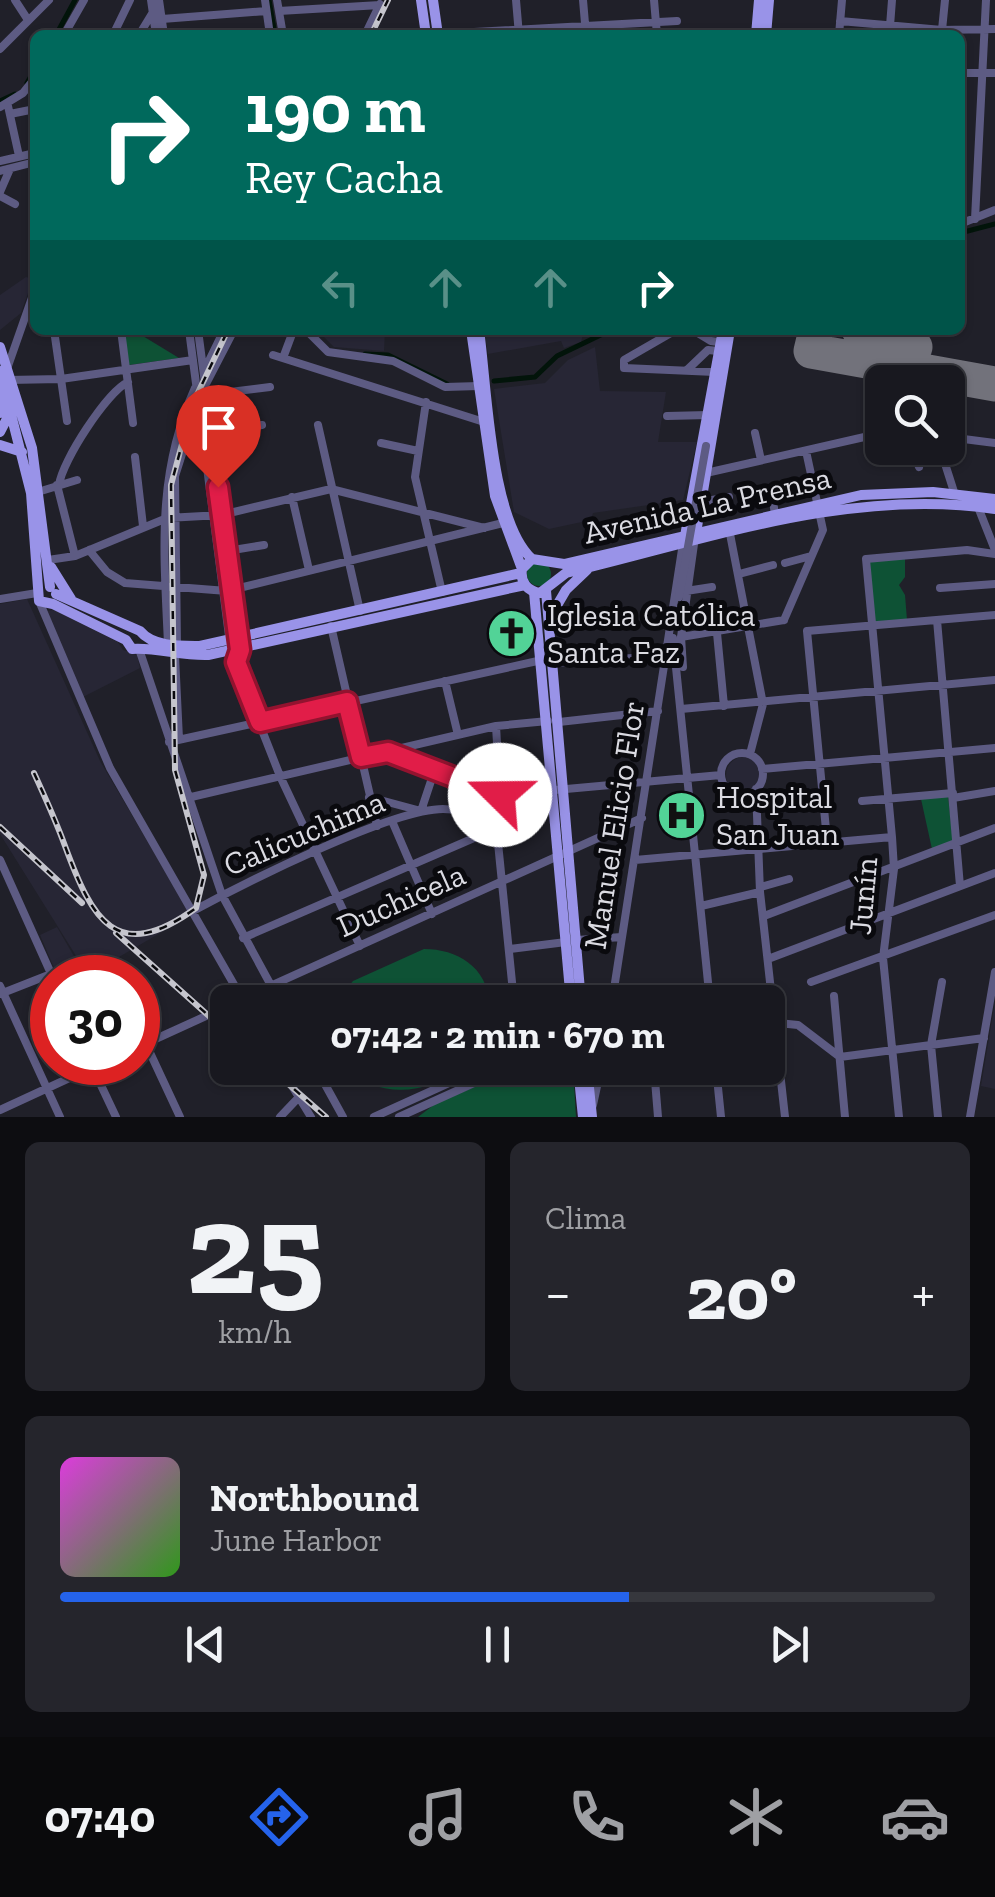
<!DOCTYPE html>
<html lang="es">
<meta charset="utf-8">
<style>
:root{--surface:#18181f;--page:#25252c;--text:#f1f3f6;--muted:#9fa0a4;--line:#36373d;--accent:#2563eb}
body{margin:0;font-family:"Zilla Slab",serif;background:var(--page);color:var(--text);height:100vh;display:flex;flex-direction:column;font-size:38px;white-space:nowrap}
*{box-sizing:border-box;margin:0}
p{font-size:32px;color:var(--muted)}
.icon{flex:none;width:55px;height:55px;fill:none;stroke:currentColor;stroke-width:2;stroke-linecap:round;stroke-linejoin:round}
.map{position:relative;height:1117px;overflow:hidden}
.sheet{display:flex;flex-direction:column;gap:25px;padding:25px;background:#0d0d11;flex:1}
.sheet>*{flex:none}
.hud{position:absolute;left:30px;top:30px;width:935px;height:305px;border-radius:15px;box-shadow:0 2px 8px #0004,0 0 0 2px var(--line);background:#00695c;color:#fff;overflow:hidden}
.buttons{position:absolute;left:865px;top:365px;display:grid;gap:20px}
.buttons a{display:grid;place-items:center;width:100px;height:100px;border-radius:15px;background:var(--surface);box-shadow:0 2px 8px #0004,0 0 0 2px var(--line);font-size:50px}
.speed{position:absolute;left:30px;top:955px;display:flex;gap:20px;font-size:50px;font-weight:700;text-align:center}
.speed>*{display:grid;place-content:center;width:130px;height:130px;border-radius:50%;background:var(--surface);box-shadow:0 2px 8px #0004,0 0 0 2px var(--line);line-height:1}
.speed .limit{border:15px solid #d22;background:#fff;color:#111}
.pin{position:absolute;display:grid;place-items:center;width:85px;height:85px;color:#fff;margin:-102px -42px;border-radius:50% 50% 50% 0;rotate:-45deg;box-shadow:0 0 10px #0007}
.pin .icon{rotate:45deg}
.me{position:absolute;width:110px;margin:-55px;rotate:292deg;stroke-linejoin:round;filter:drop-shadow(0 0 8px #0008)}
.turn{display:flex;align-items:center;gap:35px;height:210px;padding:0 50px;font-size:45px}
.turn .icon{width:130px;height:130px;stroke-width:2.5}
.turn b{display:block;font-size:70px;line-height:85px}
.lanes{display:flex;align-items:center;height:95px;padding:0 50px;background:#0003;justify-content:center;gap:50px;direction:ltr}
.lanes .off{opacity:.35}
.big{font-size:75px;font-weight:700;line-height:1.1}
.sheet .card{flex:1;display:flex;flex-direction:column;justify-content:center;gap:15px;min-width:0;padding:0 35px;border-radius:15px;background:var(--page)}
.sheet .dial{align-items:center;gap:0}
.dial b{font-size:130px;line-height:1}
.song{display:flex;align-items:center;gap:30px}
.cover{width:120px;height:120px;border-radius:15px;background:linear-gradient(135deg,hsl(300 70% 55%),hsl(110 70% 35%))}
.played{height:10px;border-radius:5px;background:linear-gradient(90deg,var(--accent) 65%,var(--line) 65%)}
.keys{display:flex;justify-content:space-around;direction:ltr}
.heat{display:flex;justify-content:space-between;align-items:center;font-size:55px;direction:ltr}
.sheet .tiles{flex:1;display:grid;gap:25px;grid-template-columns:1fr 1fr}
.card:last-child{grid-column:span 2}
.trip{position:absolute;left:210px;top:985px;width:575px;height:100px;border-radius:15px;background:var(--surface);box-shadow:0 2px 8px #0004,0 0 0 2px var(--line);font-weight:700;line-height:100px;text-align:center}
.tab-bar{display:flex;height:160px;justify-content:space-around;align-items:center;background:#0a0a0c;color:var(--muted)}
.tab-bar .icon{width:70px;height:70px}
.tab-bar .active{color:var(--accent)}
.tab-bar b{font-size:45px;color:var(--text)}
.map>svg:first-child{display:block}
</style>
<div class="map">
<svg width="995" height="1117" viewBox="0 0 995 1117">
<rect width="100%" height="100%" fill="#202029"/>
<path fill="#272635" d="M 26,277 L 33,279 L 21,313 L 0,330 L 0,295 Z
M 317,330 L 385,330 L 384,351 L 334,347 Z
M 484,330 L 584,330 L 581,342 L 564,348 L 561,341 L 488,354 Z
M 595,347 L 600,391 L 666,392 L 658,442 L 697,442 L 683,500 L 593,513 L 591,520 L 549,529 L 514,512 L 494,389 L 545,383 L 568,360 Z
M 27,599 L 100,761 L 191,915 L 88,975 L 0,834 L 0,604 Z
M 54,610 L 116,639 L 123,650 L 137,655 L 140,668 L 81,698 L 45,611 Z
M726 775a18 18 0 1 1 36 0a18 18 0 1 1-36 0Z
M 57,927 L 86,977 L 58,977 L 40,935 Z
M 995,1002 L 995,1089 L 981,1086 Z"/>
<path fill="#0e5235" d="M 124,330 L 133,330 L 179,358 L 129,365 Z
M 905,559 L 905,577 L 899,585 L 905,595 L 907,620 L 872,624 L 870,561 Z
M527 574a12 12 0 1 1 24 0a12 12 0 1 1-24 0Z
M 948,796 L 953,841 L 932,849 L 921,799 Z
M 424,949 C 457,949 487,967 489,1002 L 335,1002 L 353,981 Z
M 345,1068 L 465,1068 C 427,1093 382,1101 345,1068 Z
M 519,1068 L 573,1068 L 576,1117 L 418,1117 L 435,1104 Z"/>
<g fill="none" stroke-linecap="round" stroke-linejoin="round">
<path stroke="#02140a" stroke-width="5" d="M 269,0 L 275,35
M 56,35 L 75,0
M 27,83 L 35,69
M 0,101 L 15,94
M 960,233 L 995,224
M 365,354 L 388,355 L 447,384
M 494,381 L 535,377 L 557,356 L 611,330"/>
<path stroke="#72727b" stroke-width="35" d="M 816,330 L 811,351 L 995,384
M 859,330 L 877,340 L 915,347"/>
<path stroke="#5d5b83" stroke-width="8" d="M 15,0 L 28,20
M 151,0 L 156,35
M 159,0 L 164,35
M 265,0 L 270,35
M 277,0 L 283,35
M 516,0 L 519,35
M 583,0 L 586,35
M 654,0 L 657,35
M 279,11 L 380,5
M 162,19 L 266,11
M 840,21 L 942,30 L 995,29
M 890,26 L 892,0
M 942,30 L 945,0
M 438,34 L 677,21
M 64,35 L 84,0
M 113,35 L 130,0
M 139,35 L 153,12
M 365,35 L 380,4
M 839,35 L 842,0
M 0,49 L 49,0
M 960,73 L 995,73
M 8,106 L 19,156
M 0,107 L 23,93 L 35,78
M 10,114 L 35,109
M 0,161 L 35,153
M 0,171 L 35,162
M 0,192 L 10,169
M 0,196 L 15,204
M 975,219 L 986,0
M 960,224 L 995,210
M 54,330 L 67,421
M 121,330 L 133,423
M 189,330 L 231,651 L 280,776 L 360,946
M 198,330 L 239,642
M 280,330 L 292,334 L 283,358
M 306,330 L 328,352 L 393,361 L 445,387 L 479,386
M 676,330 L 624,360 L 624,368 L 715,372
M 693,330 L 711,341 L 725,343
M 273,355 L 484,422
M 8,366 L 35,289
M 687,370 L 708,350 L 718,351
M 204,371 L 224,330
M 8,380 L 61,379 L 193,360
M 206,384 L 234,330
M 206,395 L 270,387
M 426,402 L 415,477 L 442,592
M 667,416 L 708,415
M 318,425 L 360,611
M 211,432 L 262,425
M 755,433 L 761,460
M 948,437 L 995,443
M 381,443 L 418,451
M 911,448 L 919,467
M 940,448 L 955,495
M 135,457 L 143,526
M 706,473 L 882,433
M 57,485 L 75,556
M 59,485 C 62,461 107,392 128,382
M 771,489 L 775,514
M 41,491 L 77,480
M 292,497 L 309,570
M 701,502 L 729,497
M 978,507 L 995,550
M 730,534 L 763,704 L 750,754
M 89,550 L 107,572 L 125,583 L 227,591 L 503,523
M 227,551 L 264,545
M 48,560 L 75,556 L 167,518 L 221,515 L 331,489 L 484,528
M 785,563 L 811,556
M 739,574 L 773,565
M 940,588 L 995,584
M 686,591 L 712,587
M 0,599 L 37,593
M 39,601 L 110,768 L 244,1002
M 784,620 L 823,530 L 806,451
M 937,620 L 960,886
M 331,626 L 377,826
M 807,631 L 827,840
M 807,631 L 995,615
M 717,633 L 724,706
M 681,637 L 784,620
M 673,638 L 710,1002
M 168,644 C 164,552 156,474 195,388
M 177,646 L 175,476 L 199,401
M 139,649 L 222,895 L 280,1002
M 175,656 L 179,739
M 553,663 L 665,656
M 683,667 L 681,637 L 695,537
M 445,681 L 458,735
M 681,709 L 995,680
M 559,722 L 658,711
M 496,726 L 500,795 L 496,823 L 514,1002
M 169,742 L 542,660
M 388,752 L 500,795 L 721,775
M721 774a21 21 0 1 1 42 0a21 21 0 1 1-42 0Z
M 762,769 L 995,748
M 756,789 L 760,892 L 785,1117
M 369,797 L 421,811
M 187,798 L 496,726 L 548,721
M 953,798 L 995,791
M 862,801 L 953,793
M 421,811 L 435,769
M 392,821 L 432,914
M 0,860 L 53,978
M 635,860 L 892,837
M 761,887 L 789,879
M 701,906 L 760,892
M 193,911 C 243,884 391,809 443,809 C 462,809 478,818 496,823
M 764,916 L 995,828
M 243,938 L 497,828
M 577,940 L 622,937
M 510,949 L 566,942
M 768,959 L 995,873
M 107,963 L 114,978
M 811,982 L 995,915
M 0,986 L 60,1117
M 0,994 L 51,974
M 834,996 L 845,1117
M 235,1002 L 642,818
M 612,1002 L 683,543
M 768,1022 L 798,1025 L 840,1057 L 984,1038
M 138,1027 L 180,1117
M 138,1047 L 228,1006
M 90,1062 L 116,1117
M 281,1068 L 311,1117
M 316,1068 L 343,1117
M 654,1068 L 658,1117
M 716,1068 L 721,1117
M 593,1105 L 601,1068
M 0,1110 L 104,1062
M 280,1117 L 299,1097
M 374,1117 L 482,1068
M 399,1117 L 507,1068
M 899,1117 L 883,958 L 894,869 L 892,837 L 866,559 L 967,550 L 995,554
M 938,1117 L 931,1045 L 942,982
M 970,1117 L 995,972"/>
<path stroke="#9993e8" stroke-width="10" d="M 421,0 L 426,35
M 433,0 L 438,35
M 756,35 L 759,0
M 766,35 L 769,0
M 471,330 L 495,496 L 522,569
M 479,330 C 487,386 490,521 532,559
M 0,347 L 32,448 L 50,587
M 0,371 L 31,493 L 39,601 L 53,604 L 126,640 L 132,649 C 155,647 182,656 208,655 L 525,585
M 0,413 L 5,392
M 0,432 L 13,407
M 0,445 L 22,452
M 696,533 L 730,330
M 685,536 L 723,330
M 532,559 L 522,569 C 520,582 527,591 540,593 L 566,573 C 705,540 851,487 995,509
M 532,559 L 564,564 L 861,495 L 933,492 L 995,499
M 51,567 L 71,599
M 546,591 L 581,1002
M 534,592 L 571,1002
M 56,594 L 140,631 C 153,647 180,646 200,646 L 521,573
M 549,619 L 566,590 L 587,570
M 578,1068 L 583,1117
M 587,1068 L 592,1117"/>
<defs>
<path id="rail" d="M 371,35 L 388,0
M 34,773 C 45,797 56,821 65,846 C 92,919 116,966 196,908 L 204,875 L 175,770 L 171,485 L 193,403 L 228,330
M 0,827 L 82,903
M 116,933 L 228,1033
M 270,1068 L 326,1117"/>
</defs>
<use href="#rail" stroke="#c5c5cd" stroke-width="6"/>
<use href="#rail" stroke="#0a0a0e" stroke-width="2.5" stroke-dasharray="8" stroke-linecap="butt"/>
<path stroke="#5d5b83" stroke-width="8" d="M 679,597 L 706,446"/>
</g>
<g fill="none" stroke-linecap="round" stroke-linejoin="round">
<defs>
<path id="route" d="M 218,487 L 240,650 L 236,662 L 260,722 L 347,702 L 361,757 L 388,752 L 500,795"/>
</defs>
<use href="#route" stroke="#92132f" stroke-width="25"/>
<use href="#route" stroke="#e11d48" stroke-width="18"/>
</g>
<defs>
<symbol id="church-disc" viewBox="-11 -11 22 22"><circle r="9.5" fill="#52d397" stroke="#0a0a0e"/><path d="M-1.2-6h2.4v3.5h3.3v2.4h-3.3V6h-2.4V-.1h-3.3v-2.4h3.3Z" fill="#111"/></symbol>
<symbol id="hospital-disc" viewBox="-11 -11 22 22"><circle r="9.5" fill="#52d397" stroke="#0a0a0e"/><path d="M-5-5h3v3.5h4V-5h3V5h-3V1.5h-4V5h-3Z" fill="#111"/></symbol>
</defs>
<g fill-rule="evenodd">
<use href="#church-disc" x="484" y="606" width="55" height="55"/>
<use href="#hospital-disc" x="654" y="788" width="55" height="55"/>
</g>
<g text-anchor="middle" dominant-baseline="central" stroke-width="10" stroke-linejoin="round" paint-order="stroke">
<g font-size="32" fill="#dbdbe2" stroke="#0a0a0e">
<text transform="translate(707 505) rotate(-13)">Avenida La Prensa</text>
<text transform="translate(614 825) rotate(-81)">Manuel Elicio Flor</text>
<text transform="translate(304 833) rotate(-23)">Calicuchima</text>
<text transform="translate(863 896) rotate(-85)">Junín</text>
<text transform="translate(401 900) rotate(-24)">Duchicela</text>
</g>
<g font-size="32" fill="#dbdbe2" stroke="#0a0a0e" text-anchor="start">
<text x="547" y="615">Iglesia Católica<tspan x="547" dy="37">Santa Faz</tspan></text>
<text x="716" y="797">Hospital<tspan x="716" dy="37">San Juan</tspan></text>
</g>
</g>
</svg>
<div class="buttons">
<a><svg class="icon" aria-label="search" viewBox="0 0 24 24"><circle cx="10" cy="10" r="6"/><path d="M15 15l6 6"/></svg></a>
</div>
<div class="speed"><div class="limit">30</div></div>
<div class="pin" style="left:218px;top:487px;background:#d93025"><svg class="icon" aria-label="arrive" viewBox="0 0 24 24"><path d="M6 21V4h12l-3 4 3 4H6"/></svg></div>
<svg class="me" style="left:500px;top:795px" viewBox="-20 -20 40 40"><circle r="19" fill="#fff"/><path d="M0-13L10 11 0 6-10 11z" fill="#e11d48"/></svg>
<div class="trip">07:42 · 2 min · 670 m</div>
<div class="hud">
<div class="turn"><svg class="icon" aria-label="right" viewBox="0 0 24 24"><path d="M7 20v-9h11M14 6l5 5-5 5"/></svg><div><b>190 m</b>Rey Cacha</div></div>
<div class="lanes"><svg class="icon off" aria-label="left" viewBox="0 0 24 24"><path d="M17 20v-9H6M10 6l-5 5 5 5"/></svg><svg class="icon off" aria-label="ahead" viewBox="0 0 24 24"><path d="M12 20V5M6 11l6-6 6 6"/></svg><svg class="icon off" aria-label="ahead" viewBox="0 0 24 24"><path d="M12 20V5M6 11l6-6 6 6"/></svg><svg class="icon" aria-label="right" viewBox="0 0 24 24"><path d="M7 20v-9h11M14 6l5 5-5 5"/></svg></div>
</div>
</div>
<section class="sheet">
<div class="tiles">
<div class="card dial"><b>25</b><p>km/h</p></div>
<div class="card"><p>Clima</p>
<div class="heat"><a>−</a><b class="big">20°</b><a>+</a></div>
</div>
<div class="card">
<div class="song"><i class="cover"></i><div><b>Northbound</b><p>June Harbor</p></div></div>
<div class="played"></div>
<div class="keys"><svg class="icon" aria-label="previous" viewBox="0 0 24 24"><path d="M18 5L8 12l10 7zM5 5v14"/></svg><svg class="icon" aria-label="pause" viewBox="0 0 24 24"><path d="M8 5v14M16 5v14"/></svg><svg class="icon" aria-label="next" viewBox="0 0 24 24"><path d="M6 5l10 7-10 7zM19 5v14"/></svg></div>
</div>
</div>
</section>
<nav class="tab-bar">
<b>07:40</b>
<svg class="icon active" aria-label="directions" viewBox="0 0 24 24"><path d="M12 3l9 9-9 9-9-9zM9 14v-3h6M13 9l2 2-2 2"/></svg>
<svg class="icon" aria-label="music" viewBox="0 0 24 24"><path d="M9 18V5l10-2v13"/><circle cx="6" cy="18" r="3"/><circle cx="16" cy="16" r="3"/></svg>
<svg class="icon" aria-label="phone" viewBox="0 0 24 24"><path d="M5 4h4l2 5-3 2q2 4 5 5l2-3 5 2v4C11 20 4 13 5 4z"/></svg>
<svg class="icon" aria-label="climate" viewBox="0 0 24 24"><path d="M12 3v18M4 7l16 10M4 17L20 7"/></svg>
<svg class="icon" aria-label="car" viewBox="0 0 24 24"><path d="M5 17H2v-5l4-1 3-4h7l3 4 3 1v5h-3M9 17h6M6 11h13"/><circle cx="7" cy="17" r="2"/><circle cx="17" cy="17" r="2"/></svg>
</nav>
